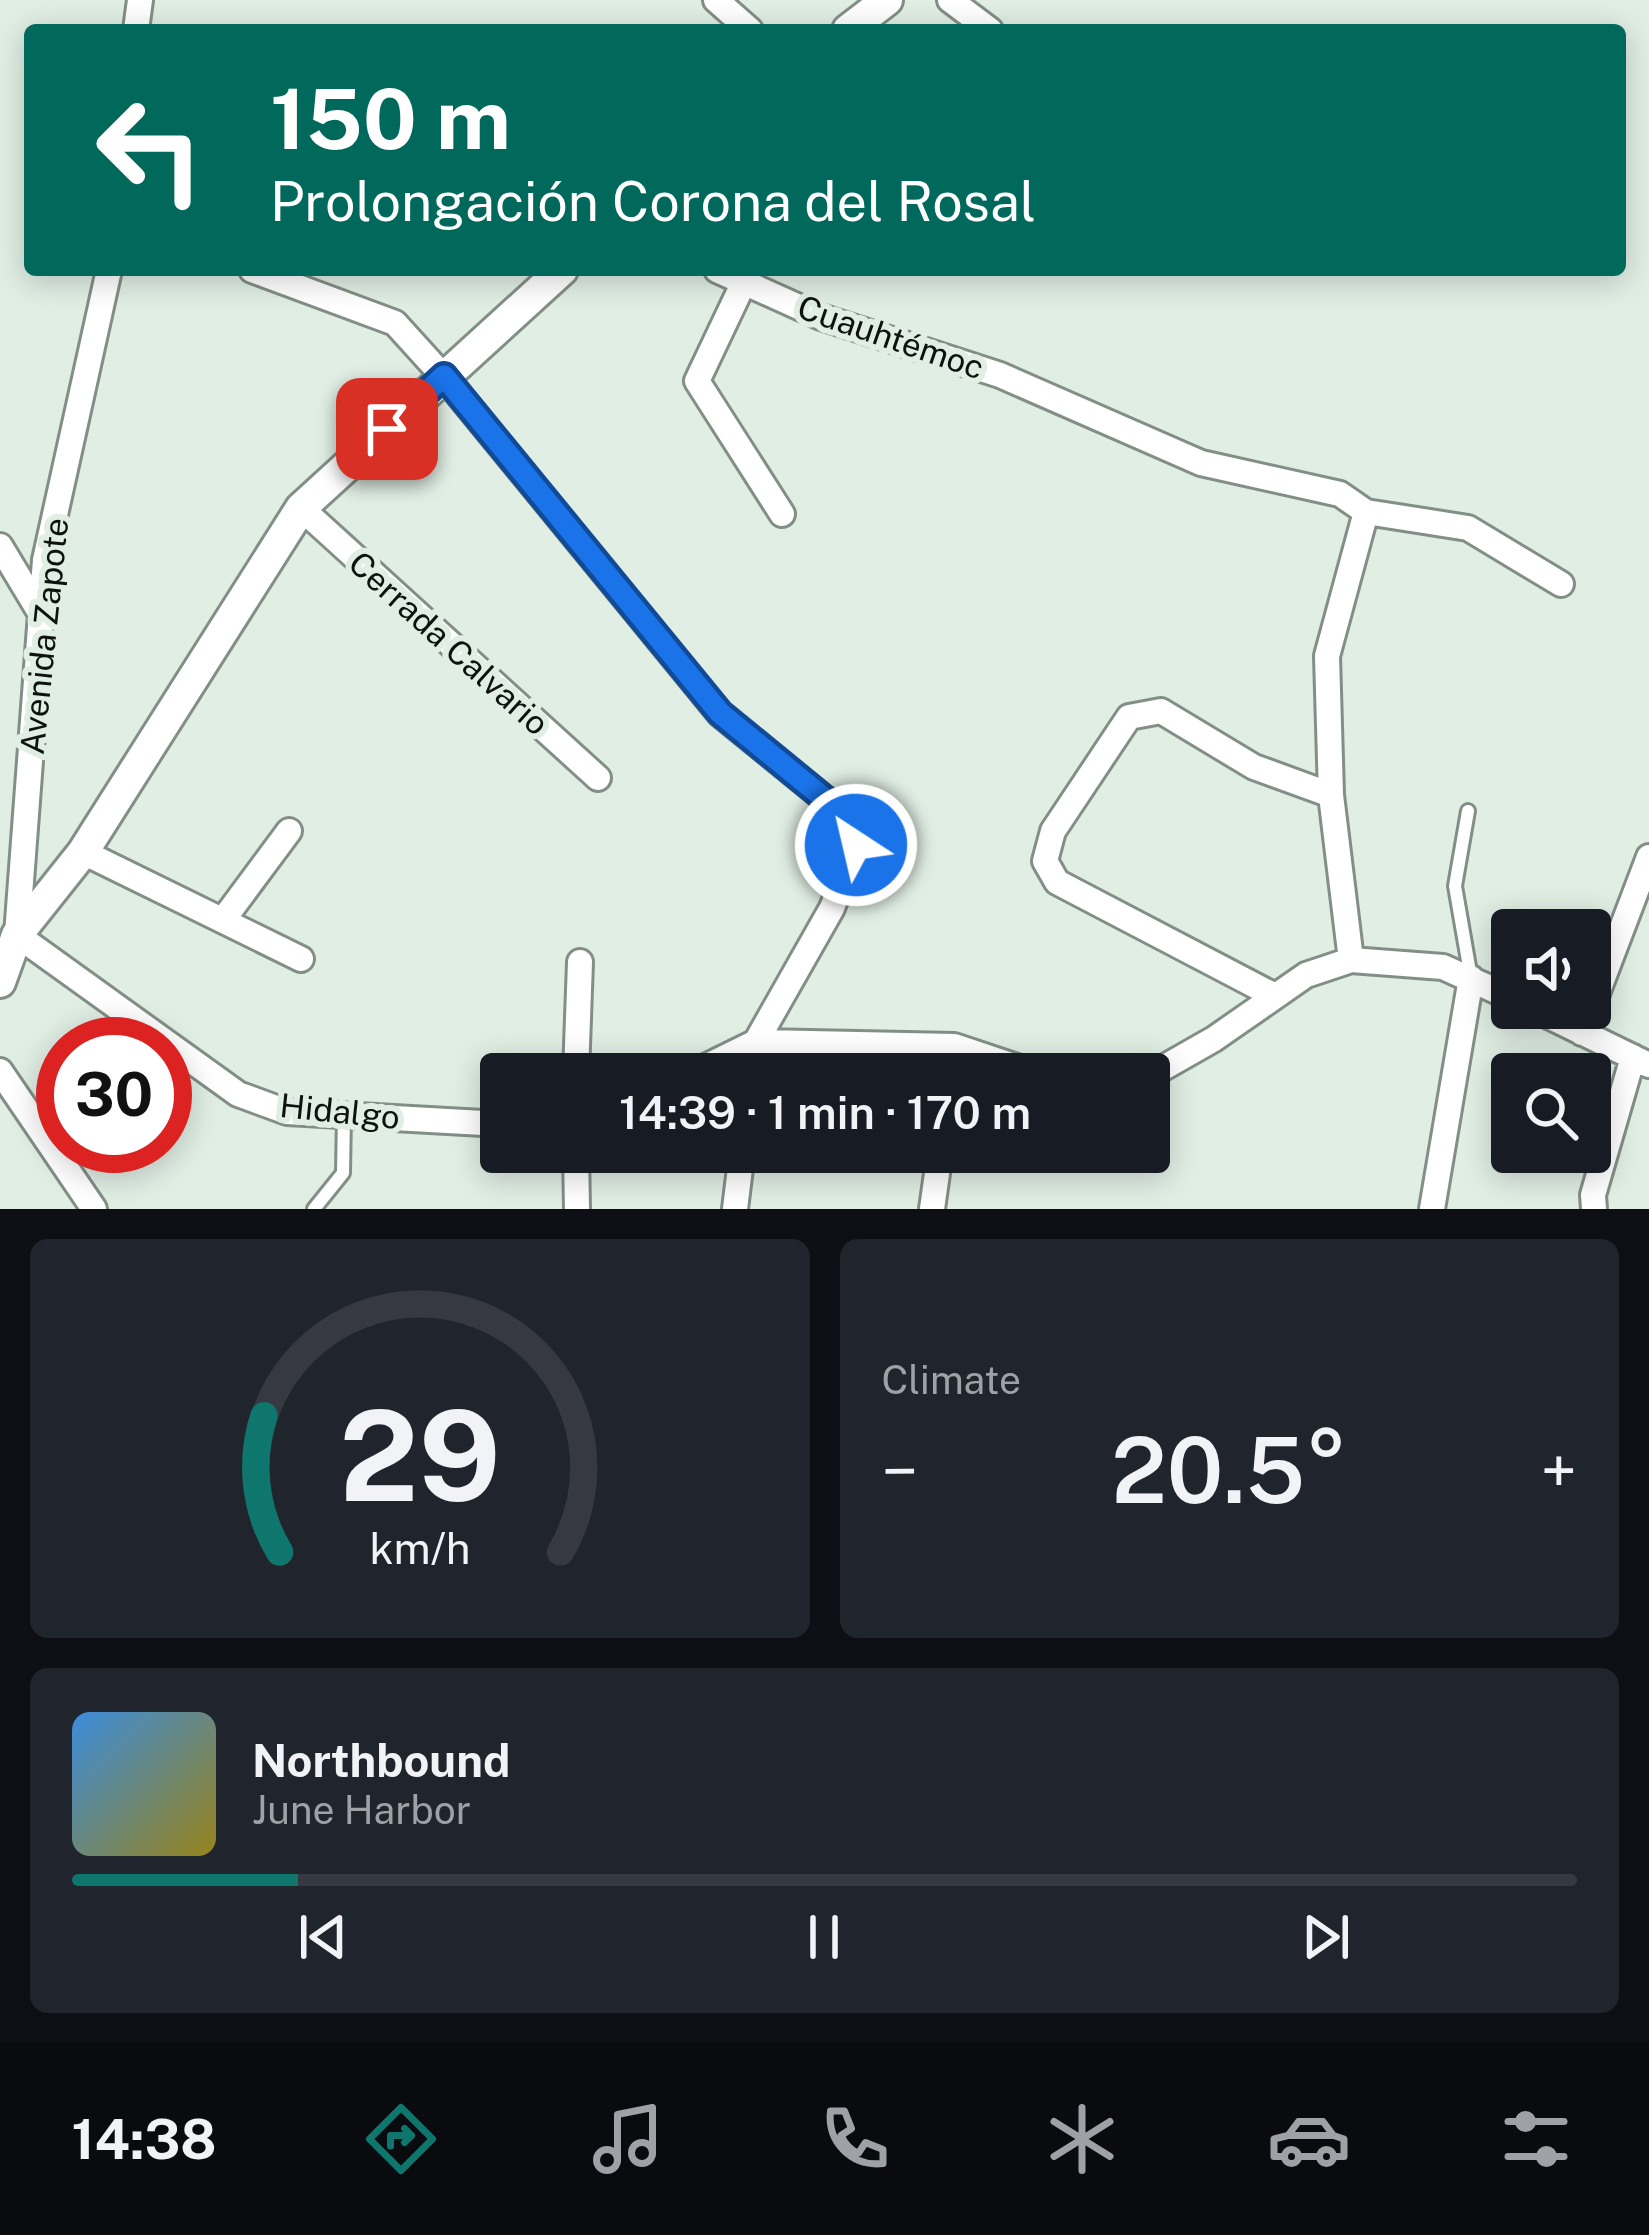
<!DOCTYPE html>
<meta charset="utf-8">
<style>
:root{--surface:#171b24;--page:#20242c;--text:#f1f3f6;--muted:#9ea1a6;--line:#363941;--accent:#0f766e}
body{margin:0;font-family:"Public Sans",sans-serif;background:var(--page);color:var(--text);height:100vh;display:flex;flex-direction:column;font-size:45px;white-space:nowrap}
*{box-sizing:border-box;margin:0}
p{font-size:39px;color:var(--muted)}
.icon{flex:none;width:66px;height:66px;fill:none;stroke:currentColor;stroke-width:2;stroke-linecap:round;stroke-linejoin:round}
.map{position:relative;height:1209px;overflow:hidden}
.sheet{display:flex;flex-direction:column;gap:30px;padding:30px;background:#0d0f14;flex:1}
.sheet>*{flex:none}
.top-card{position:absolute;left:24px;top:24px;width:1602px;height:252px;border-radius:12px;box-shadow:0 6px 30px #0003;background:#00695c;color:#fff;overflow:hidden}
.buttons{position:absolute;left:1491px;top:909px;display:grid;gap:24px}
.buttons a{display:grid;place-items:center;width:120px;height:120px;border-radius:12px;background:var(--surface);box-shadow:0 6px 30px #0003;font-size:60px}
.speed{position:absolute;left:36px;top:1017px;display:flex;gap:24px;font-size:60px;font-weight:700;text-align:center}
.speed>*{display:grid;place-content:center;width:156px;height:156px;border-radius:50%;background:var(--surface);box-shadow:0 6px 30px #0003;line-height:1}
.speed .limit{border:18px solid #d22;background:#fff;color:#111}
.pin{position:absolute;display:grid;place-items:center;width:102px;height:102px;color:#fff;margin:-51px;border-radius:24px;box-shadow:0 6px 18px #0006}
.me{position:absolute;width:132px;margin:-66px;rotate:325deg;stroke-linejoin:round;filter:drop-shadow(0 0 9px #0008)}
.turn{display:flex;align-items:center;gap:42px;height:252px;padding:0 48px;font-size:54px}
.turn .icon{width:156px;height:156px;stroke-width:2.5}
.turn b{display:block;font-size:84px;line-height:102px}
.big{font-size:90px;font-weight:600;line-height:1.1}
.sheet .widget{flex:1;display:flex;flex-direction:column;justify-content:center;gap:18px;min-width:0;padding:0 42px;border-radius:18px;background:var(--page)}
.sheet .dial{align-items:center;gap:0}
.dial svg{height:312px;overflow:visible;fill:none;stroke:var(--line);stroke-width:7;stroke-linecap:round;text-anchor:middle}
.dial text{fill:var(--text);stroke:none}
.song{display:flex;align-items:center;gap:36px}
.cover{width:144px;height:144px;border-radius:18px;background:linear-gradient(135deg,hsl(210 70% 55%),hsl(50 70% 35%))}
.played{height:12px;border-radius:6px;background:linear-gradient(90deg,var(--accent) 15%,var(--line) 15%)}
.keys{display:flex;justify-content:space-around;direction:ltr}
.heat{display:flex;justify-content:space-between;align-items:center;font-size:66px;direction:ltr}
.sheet .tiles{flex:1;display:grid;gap:30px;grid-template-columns:1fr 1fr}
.widget:last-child{grid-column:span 2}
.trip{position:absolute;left:480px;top:1053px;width:690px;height:120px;border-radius:12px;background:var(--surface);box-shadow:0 6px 30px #0003;font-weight:600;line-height:120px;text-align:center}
.tabs{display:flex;height:192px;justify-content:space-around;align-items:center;background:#090b0e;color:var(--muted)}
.tabs .icon{width:84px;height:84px}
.tabs .current{color:var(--accent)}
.tabs b{font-size:54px;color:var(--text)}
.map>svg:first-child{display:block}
</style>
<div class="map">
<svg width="1649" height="1209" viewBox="0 0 1649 1209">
<rect width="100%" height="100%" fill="#e0eee4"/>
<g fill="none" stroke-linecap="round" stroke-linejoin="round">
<defs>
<path id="service" d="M 1468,811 L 1455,886 L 1471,978
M 314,1209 L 343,1173 L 344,1115"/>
<path id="minor" d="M 716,0 L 750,30
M 950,0 L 990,30
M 136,30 L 140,0
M 109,270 L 45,560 L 17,935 L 238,1094 L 287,1112 L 501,1124
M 252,270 L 395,323 L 444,377 L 720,714 L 842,813 L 856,845 L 832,908 L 756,1042 L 752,1074
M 717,270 L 821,317 L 1000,375 L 1201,463 L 1340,494 L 1366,512 L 1327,656 L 1331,795 L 1351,960
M 744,282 L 697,381 L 782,514
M 301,508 L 598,778
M 1366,512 L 1468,528 L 1561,584
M 0,546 L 41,614
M 83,852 L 301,959
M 223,920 L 289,831
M 1275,996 L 1057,882 L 1045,861 L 1053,831 L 1129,717 L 1161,711 L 1254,767 L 1331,795
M 1532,1008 L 1649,1065
M 1582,1033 L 1649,857
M 0,1071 L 94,1209
M 576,1074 L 580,962
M 691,1074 L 756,1042 L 954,1046 L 1026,1070 L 1083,1074
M 1149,1076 L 1214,1039 L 1306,975 L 1351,960 L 1443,967 L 1512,998
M 576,1152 L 577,1209
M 735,1209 L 742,1152
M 932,1209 L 940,1152
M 1432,1209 L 1471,978
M 1594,1209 L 1593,1195 L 1633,1057"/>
<path id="tertiary" d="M 848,30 L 887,0
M 0,982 L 17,935 L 83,852 L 301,508 L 562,270"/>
</defs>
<use href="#service" stroke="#828f86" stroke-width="18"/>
<use href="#minor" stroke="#828f86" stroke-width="30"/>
<use href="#tertiary" stroke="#828f86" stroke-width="36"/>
<use href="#service" stroke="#fff" stroke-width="12"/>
<use href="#minor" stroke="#fff" stroke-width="24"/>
<use href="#tertiary" stroke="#fff" stroke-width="30"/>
</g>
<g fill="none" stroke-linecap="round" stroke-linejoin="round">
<defs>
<path id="route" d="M 387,429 L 444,376 L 720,713 L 842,813 L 856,845"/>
</defs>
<use href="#route" stroke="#114b97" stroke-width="30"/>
<use href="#route" stroke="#1a73e8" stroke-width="21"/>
</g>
<g text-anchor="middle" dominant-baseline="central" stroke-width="12" stroke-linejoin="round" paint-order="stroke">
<g font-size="33" fill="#0d120e" stroke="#e0eee4">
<text transform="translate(891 337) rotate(19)">Cuauhtémoc</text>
<text transform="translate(44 636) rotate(-84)">Avenida Zapote</text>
<text transform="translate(449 643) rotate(42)">Cerrada Calvario</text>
<text transform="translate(340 1111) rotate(6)">Hidalgo</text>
</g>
</g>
</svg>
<div class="buttons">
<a><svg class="icon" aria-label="sound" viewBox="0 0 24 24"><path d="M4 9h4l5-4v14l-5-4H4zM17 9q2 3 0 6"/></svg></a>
<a><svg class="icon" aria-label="search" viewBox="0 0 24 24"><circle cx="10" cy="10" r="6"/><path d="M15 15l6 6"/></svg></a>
</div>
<div class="speed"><div class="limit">30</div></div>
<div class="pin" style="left:387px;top:429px;background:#d93025"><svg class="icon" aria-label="arrive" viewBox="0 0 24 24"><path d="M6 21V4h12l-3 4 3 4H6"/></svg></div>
<svg class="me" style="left:856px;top:845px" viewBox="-20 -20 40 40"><circle r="17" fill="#1a73e8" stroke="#fff" stroke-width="3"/><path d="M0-11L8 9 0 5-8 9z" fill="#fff"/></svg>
<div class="trip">14:39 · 1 min · 170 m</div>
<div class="top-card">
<div class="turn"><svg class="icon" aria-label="left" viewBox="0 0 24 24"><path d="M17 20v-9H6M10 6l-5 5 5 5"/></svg><div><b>150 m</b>Prolongación Corona del Rosal</div></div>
</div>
</div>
<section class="sheet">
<div class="tiles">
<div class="widget dial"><svg viewBox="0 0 100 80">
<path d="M14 69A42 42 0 1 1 86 69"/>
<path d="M14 69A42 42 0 0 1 10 34" stroke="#0f766e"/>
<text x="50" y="56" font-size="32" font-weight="700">29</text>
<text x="50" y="72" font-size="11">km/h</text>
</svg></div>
<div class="widget"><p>Climate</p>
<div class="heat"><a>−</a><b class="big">20.5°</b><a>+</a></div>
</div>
<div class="widget">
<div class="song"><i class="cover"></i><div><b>Northbound</b><p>June Harbor</p></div></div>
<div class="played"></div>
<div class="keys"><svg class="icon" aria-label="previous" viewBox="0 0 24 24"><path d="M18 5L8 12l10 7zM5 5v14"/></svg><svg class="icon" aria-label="pause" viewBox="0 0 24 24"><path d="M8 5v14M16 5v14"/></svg><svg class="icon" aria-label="next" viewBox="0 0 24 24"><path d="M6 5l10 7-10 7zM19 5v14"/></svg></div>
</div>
</div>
</section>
<nav class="tabs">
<b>14:38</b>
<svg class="icon current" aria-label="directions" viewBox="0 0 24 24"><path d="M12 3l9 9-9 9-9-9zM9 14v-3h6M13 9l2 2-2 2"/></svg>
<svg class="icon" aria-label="music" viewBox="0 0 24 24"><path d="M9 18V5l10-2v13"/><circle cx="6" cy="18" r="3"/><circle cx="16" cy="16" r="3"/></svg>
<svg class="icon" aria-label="phone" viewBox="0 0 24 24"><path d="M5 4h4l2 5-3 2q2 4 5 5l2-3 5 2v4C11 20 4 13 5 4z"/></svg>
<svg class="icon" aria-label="climate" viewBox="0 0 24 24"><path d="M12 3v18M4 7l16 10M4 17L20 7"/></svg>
<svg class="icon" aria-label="car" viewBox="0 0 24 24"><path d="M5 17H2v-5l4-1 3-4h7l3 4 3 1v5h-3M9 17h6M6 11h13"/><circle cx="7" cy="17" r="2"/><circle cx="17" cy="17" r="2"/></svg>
<svg class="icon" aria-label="filters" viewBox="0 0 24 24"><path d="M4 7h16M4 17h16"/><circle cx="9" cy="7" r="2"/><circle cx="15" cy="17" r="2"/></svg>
</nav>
